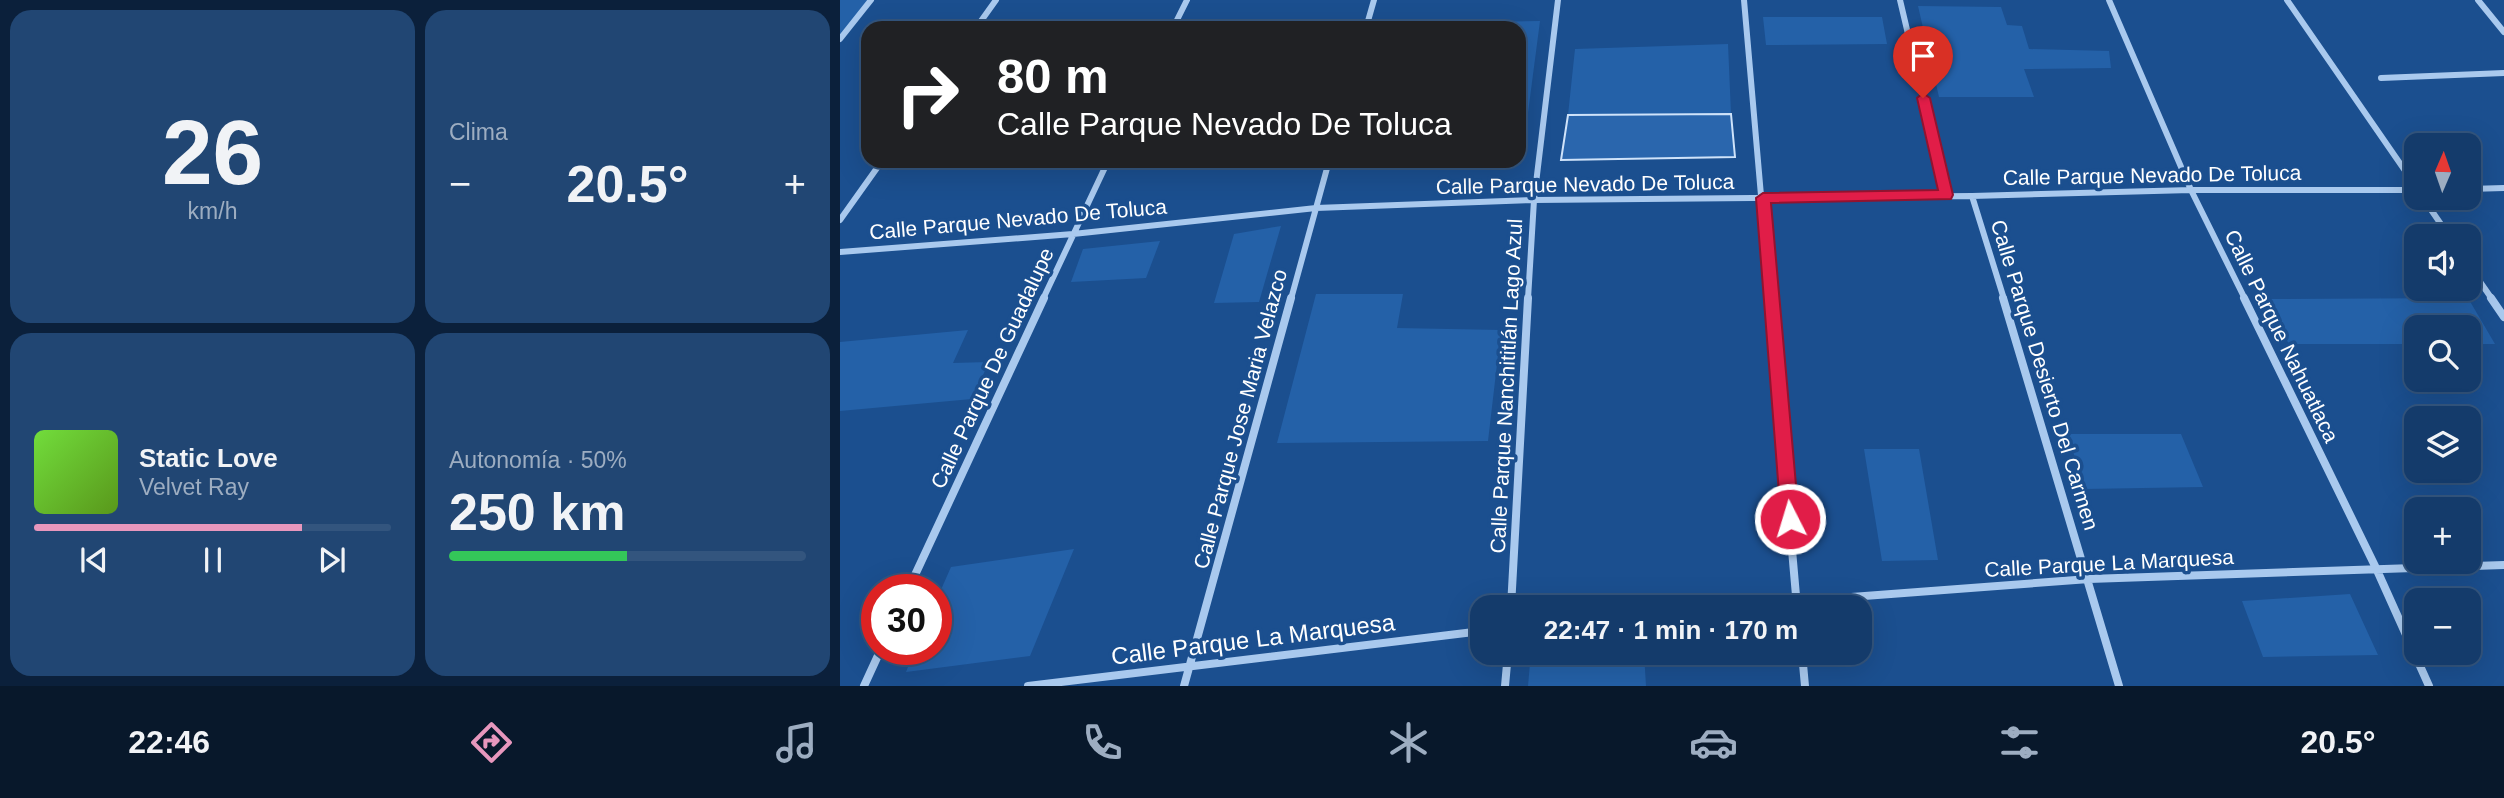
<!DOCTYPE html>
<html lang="es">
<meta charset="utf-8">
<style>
:root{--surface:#143b6b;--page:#214673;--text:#f1f3f6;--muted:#9dadc1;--line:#33557e;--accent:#e797bd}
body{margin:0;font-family:Helvetica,sans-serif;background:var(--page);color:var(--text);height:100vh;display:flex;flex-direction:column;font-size:26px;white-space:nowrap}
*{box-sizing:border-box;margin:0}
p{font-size:23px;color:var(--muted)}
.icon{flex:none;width:38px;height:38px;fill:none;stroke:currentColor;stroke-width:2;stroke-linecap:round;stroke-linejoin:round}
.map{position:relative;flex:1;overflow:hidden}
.sheet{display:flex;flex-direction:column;gap:10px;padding:10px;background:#0b203b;width:840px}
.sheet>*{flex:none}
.banner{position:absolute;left:21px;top:21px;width:665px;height:147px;border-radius:21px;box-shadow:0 7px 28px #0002,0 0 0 2px var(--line);background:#202124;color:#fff;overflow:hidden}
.needle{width:46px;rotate:2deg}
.fabs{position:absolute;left:1564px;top:133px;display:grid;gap:14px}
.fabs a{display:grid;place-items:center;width:77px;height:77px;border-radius:14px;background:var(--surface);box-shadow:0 7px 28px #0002,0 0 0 2px var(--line);font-size:35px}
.speed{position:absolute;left:21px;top:574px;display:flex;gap:14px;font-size:35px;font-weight:700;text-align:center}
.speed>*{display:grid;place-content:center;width:91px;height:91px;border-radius:50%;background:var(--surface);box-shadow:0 7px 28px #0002,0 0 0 2px var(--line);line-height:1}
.speed .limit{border:10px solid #d22;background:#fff;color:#111}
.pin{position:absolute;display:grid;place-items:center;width:60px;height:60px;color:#fff;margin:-72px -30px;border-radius:50% 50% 50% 0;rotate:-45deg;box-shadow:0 0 7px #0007}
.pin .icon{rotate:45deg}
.me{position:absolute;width:77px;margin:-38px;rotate:355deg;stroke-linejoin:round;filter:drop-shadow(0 0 5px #0008)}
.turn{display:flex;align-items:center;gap:24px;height:147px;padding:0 21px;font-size:32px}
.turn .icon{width:91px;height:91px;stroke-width:2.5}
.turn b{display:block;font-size:49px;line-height:60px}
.big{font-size:52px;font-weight:700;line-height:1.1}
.sheet .tile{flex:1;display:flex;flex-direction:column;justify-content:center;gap:10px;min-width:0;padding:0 24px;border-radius:21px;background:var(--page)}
.sheet .dial{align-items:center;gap:0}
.dial b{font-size:91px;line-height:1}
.song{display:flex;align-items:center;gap:21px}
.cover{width:84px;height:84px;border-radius:10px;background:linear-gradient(135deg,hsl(100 70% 55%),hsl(90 70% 35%))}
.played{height:7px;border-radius:4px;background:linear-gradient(90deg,var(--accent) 75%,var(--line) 75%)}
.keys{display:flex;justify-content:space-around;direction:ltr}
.heat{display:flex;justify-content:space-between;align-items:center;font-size:38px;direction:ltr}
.charge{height:10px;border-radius:5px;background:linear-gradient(90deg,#34c759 50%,var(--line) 0)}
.sheet .tiles{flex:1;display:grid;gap:10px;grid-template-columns:repeat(2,1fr)}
.trip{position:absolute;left:630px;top:595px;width:402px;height:70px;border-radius:21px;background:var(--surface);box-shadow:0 7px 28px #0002,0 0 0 2px var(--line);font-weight:700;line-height:70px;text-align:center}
.menu{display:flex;height:112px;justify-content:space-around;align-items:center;background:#08182b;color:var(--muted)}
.menu .icon{width:49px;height:49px}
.menu .selected{color:var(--accent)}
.menu b{font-size:32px;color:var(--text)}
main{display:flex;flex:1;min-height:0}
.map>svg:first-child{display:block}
</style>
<main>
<section class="sheet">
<div class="tiles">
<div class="tile dial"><b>26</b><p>km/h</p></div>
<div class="tile"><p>Clima</p>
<div class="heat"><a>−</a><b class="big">20.5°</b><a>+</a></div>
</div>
<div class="tile">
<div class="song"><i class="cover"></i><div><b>Static Love</b><p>Velvet Ray</p></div></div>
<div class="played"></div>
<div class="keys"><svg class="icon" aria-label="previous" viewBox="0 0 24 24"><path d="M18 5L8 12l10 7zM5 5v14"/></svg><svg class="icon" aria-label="pause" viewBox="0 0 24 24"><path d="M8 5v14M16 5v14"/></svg><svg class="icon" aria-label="next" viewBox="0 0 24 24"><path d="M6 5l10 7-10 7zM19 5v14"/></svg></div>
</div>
<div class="tile"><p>Autonomía · 50%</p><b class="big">250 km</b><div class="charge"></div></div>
</div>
</section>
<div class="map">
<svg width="1664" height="686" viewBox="0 0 1664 686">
<rect width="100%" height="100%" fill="#1b4f8f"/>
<path fill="#2461a8" d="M 0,0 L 34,0 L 0,36 Z
M 1078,6 L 1161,7 L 1167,25 L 1182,26 L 1189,49 L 1269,51 L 1271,68 L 1184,69 L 1194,97 L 1099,97 Z
M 923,17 L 1042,17 L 1047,44 L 926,45 Z
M 700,21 L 686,128 L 679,129 L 679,28 L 548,28 L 549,24 Z
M 888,44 L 891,114 L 728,115 L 735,49 Z
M 441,226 L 419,302 L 374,303 L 394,234 Z
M 320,241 L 306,278 L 231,282 L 243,249 Z
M 476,294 L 563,294 L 557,328 L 661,330 L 648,441 L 437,443 Z
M 1628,298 L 1655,344 L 1629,344 L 1629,327 L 1577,327 L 1577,344 L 1449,344 L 1423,299 Z
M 128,330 L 113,363 L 149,362 L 132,399 L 0,411 L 0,342 Z
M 1228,434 L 1341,434 L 1363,487 L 1244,489 Z
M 1024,449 L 1079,449 L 1098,560 L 1042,561 Z
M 234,549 L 190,656 L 66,672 L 75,649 L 96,649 L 96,601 L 111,567 Z
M 1510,594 L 1538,655 L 1423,657 L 1402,601 Z
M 804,653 L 806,686 L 688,686 L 690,663 Z"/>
<path fill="#2a66ad" stroke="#cfe3fa" stroke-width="2" d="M 891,114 L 895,157 L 721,160 L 728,115 Z"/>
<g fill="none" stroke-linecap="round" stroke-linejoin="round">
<path stroke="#a9c9ee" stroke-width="6" d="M 904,0 L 930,299
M 1060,0 L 1106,195
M 1269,0 L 1351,190 L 1405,299
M 1447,0 L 1577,188
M 1638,0 L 1664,32
M 136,28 L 156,0
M 333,28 L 347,0
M 526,28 L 534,0
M 0,39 L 31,0
M 1541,78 L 1664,73
M 1629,189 L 1664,188
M 1132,196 L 1164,299
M 1583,198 L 1609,236
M 0,220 L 42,161
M 0,252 L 233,234 L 476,208 L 694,200 L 1132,196 L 1351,190 L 1577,190
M 1629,266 L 1652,299
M 203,299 L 268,161
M 451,299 L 489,161
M 688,299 L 694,200 L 718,0"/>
<path stroke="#a9c9ee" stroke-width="8" d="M 930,298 L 957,607
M 1163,298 L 1279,686
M 1404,298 L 1536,568 L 1589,686
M 1651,298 L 1664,317
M 68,590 L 204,298
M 671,607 L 688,298
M 877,607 L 1249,579 L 1664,565
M 962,653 L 965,686
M 24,686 L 41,649
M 188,686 L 642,631
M 344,686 L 451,298
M 665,686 L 668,653"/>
</g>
<path fill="#e11d48" stroke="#92132f" stroke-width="2" d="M 1083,93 L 1090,98 L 1113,195 L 1111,199 L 931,203 L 959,519 L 956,525 L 950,527 L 944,525 L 941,519 L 916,198 L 923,193 L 1098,190 L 1077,98 Z"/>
<g text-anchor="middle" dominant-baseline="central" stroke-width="7" stroke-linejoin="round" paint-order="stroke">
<g font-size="21" fill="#fff" stroke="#1b4f8f">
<text transform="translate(1312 175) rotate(-1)">Calle Parque Nevado De Toluca</text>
<text transform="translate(745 184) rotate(-1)">Calle Parque Nevado De Toluca</text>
<text transform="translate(178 219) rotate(-5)">Calle Parque Nevado De Toluca</text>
<text transform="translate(1442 336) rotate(64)">Calle Parque Nahuatlaca</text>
<text transform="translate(152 368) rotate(-65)">Calle Parque De Guadalupe</text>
<text transform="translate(1205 375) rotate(73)">Calle Parque Desierto Del Carmen</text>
<text transform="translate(666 386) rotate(-87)">Calle Parque Nanchititlán Lago Azul</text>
<text transform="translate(400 419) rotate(-75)">Calle Parque Jose Maria Velazco</text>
<text transform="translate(1269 563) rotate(-3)">Calle Parque La Marquesa</text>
</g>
<g font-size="24" fill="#fff" stroke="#1b4f8f">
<text transform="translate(413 639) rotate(-7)">Calle Parque La Marquesa</text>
</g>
</g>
</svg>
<div class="fabs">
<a><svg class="needle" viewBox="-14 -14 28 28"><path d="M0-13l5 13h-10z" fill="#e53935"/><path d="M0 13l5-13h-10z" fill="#9dadc1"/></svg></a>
<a><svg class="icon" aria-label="sound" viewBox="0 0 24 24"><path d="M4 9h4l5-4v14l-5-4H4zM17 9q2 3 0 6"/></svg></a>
<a><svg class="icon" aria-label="search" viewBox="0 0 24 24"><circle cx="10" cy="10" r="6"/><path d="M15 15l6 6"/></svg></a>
<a><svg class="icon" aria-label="layers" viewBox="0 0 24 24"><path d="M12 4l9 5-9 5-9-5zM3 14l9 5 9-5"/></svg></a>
<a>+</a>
<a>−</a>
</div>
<div class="speed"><div class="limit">30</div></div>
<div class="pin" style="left:1083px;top:98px;background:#d93025"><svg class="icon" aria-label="arrive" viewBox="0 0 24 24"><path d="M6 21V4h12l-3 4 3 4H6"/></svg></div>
<svg class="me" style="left:950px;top:519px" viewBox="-20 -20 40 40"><circle r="17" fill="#e11d48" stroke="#fff" stroke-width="3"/><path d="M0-11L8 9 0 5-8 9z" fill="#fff"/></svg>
<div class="trip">22:47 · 1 min · 170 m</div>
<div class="banner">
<div class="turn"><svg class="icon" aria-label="right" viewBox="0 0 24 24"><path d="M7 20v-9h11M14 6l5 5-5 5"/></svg><div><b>80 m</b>Calle Parque Nevado De Toluca</div></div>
</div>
</div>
</main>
<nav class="menu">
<b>22:46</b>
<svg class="icon selected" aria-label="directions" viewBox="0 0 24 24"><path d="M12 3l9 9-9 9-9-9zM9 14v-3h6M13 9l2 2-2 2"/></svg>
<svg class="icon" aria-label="music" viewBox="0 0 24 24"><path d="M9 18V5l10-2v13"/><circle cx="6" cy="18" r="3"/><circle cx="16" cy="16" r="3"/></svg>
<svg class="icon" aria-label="phone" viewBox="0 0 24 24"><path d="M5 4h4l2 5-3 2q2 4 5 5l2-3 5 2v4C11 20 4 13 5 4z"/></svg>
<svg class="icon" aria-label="climate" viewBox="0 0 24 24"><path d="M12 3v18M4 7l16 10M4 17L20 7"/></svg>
<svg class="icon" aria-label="car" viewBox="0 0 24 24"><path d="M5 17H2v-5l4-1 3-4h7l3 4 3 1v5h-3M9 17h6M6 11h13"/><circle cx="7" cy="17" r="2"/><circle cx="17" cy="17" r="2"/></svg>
<svg class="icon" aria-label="filters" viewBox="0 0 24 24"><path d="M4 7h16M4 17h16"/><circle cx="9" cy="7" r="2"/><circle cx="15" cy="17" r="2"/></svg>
<b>20.5°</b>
</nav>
